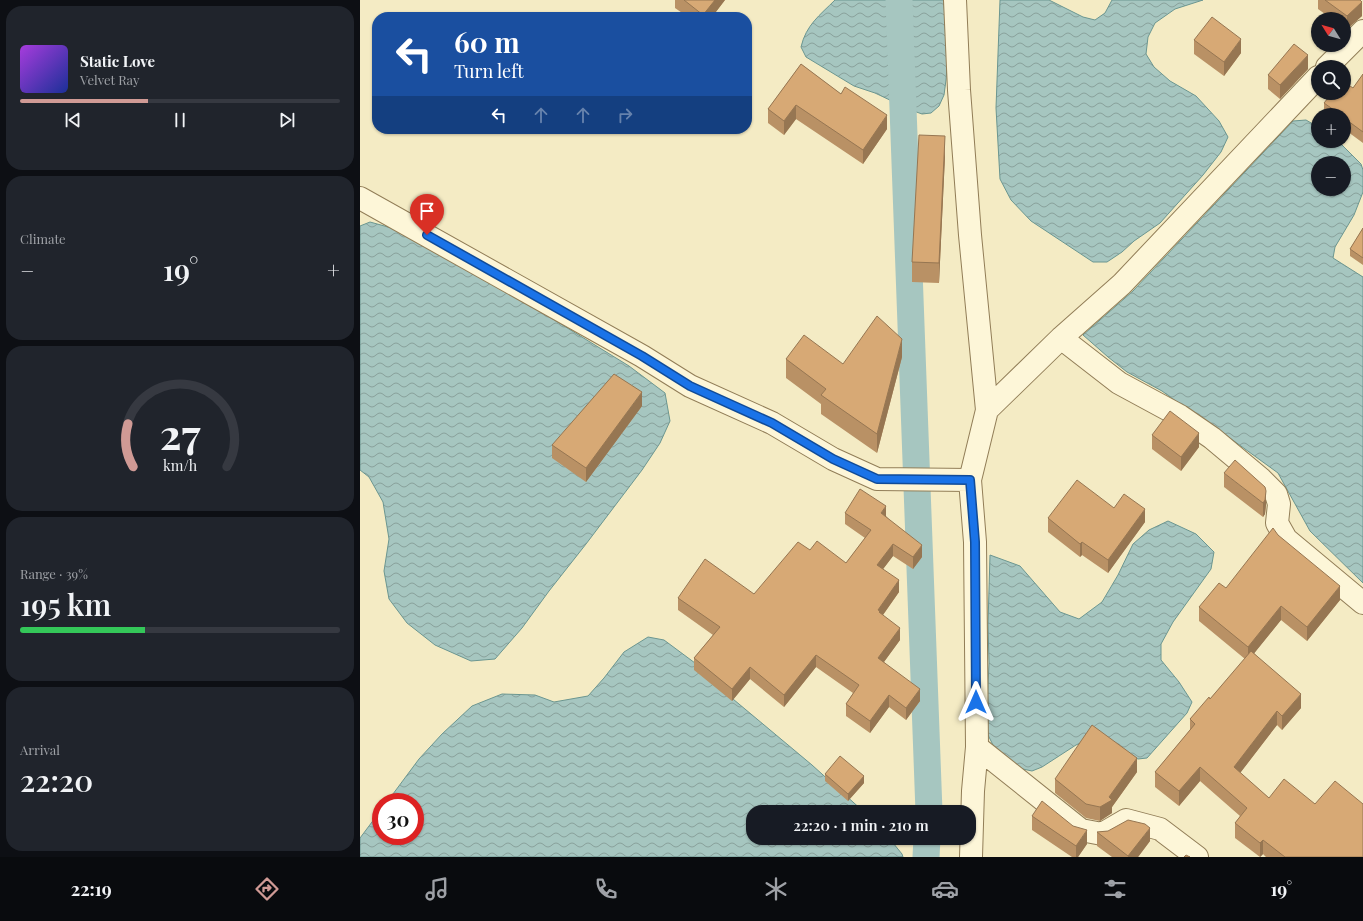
<!DOCTYPE html>
<meta charset="utf-8">
<style>
:root{--surface:#171b24;--page:#20242c;--text:#f1f3f6;--muted:#9ea1a6;--line:#363941;--accent:#d09a95}
body{margin:0;font-family:"Playfair Display",serif;background:var(--page);color:var(--text);height:100vh;display:flex;flex-direction:column;font-size:15px;white-space:nowrap}
*{box-sizing:border-box;margin:0}
p{font-size:13px;color:var(--muted)}
.icon{flex:none;width:22px;height:22px;fill:none;stroke:currentColor;stroke-width:2;stroke-linecap:round;stroke-linejoin:round}
.map{position:relative;flex:1;overflow:hidden}
.details{display:flex;flex-direction:column;gap:6px;padding:6px;background:#0d0f14;width:360px}
.details>*{flex:none}
.banner{position:absolute;left:12px;top:12px;width:380px;height:122px;border-radius:16px;box-shadow:0 1px 3px #0004;background:#1a4fa0;color:#fff;overflow:hidden}
.needle{width:26px;rotate:307deg}
.fabs{position:absolute;left:951px;top:12px;display:grid;gap:8px}
.fabs a{display:grid;place-items:center;width:40px;height:40px;border-radius:50%;background:var(--surface);box-shadow:0 1px 3px #0004;font-size:20px}
.speed{position:absolute;left:12px;top:793px;display:flex;gap:8px;font-size:20px;font-weight:700;text-align:center}
.speed>*{display:grid;place-content:center;width:52px;height:52px;border-radius:50%;background:var(--surface);box-shadow:0 1px 3px #0004;line-height:1}
.speed .limit{border:6px solid #d22;background:#fff;color:#111}
.pin{position:absolute;display:grid;place-items:center;width:34px;height:34px;color:#fff;margin:-41px -17px;border-radius:50% 50% 50% 0;rotate:-45deg;box-shadow:0 0 4px #0007}
.pin .icon{rotate:45deg}
.me{position:absolute;width:44px;margin:-22px;rotate:0deg;stroke-linejoin:round;filter:drop-shadow(0 0 3px #0008)}
.turn{display:flex;align-items:center;gap:14px;height:84px;padding:0 16px;font-size:18px}
.turn .icon{width:52px;height:52px;stroke-width:2.5}
.turn b{display:block;font-size:28px;line-height:34px}
.lanes{display:flex;align-items:center;height:38px;padding:0 16px;background:#0003;justify-content:center;gap:20px;direction:ltr}
.lanes .off{opacity:.35}
.big{font-size:30px;font-weight:600;line-height:1.1}
.details .widget{flex:1;display:flex;flex-direction:column;justify-content:center;gap:6px;min-width:0;padding:0 14px;border-radius:16px;background:var(--page)}
.details .dial{align-items:center;gap:0}
.dial svg{height:104px;overflow:visible;fill:none;stroke:var(--line);stroke-width:7;stroke-linecap:round;text-anchor:middle}
.dial text{fill:var(--text);stroke:none}
.song{display:flex;align-items:center;gap:12px}
.cover{width:48px;height:48px;border-radius:6px;background:linear-gradient(135deg,hsl(280 70% 55%),hsl(230 70% 35%))}
.played{height:4px;border-radius:2px;background:linear-gradient(90deg,var(--accent) 40%,var(--line) 40%)}
.keys{display:flex;justify-content:space-around;direction:ltr}
.heat{display:flex;justify-content:space-between;align-items:center;font-size:22px;direction:ltr}
.charge{height:6px;border-radius:3px;background:linear-gradient(90deg,#34c759 39%,var(--line) 0)}
.trip{position:absolute;left:386px;top:805px;width:230px;height:40px;border-radius:16px;background:var(--surface);box-shadow:0 1px 3px #0004;font-weight:600;line-height:40px;text-align:center}
.tabs{display:flex;height:64px;justify-content:space-around;align-items:center;background:#090b0e;color:var(--muted)}
.tabs .icon{width:28px;height:28px}
.tabs .on{color:var(--accent)}
.tabs b{font-size:18px;color:var(--text)}
main{display:flex;flex:1;min-height:0}
.map>svg:first-child{display:block}
</style>
<main>
<section class="details">
<div class="widget">
<div class="song"><i class="cover"></i><div><b>Static Love</b><p>Velvet Ray</p></div></div>
<div class="played"></div>
<div class="keys"><svg class="icon" aria-label="previous" viewBox="0 0 24 24"><path d="M18 5L8 12l10 7zM5 5v14"/></svg><svg class="icon" aria-label="pause" viewBox="0 0 24 24"><path d="M8 5v14M16 5v14"/></svg><svg class="icon" aria-label="next" viewBox="0 0 24 24"><path d="M6 5l10 7-10 7zM19 5v14"/></svg></div>
</div>
<div class="widget"><p>Climate</p>
<div class="heat"><a>−</a><b class="big">19°</b><a>+</a></div>
</div>
<div class="widget dial"><svg viewBox="0 0 100 80">
<path d="M14 69A42 42 0 1 1 86 69"/>
<path d="M14 69A42 42 0 0 1 10 36" stroke="#d09a95"/>
<text x="50" y="56" font-size="32" font-weight="700">27</text>
<text x="50" y="72" font-size="11">km/h</text>
</svg></div>
<div class="widget"><p>Range · 39%</p><b class="big">195 km</b><div class="charge"></div></div>
<div class="widget"><p>Arrival</p><b class="big">22:20</b></div>
</section>
<div class="map">
<svg width="1003" height="857" viewBox="0 0 1003 857">
<defs>
<pattern id="water-waves" width="16" height="10" patternUnits="userSpaceOnUse"><rect width="16" height="10" fill="#a6c6c0"/><path d="M0 5q4-4 8 0t8 0" fill="none" stroke="#89a19b"/></pattern>
</defs>
<rect width="100%" height="100%" fill="#f4ebc4"/>
<path fill="url(#water-waves)" stroke="#6b9690" fill-rule="evenodd" d="M 475,0 L 584,0 L 587,66 L 586,80 L 584,95 L 579,106 L 571,113 L 562,114 L 551,110 L 515,93 L 494,86 L 446,57 L 441,47 C 446,25 460,15 475,0 Z
M 640,0 L 689,0 L 723,17 L 735,20 L 745,13 L 752,0 L 843,0 L 815,9 L 795,23 L 788,37 L 786,54 L 794,67 L 810,81 L 836,96 L 859,121 L 868,137 L 861,152 L 843,175 L 800,223 L 774,241 L 762,252 L 747,262 L 733,262 L 671,221 L 651,200 L 640,179 L 636,108 Z
M 946,120 L 958,127 L 958,141 L 978,141 L 1001,164 L 1003,170 L 1003,192 L 994,215 L 975,247 L 973,258 L 1003,277 L 1003,583 L 950,531 L 918,473 L 841,417 L 824,407 L 802,391 L 767,372 L 748,357 L 723,335 L 773,291 L 933,121 ZM 958,163 L 984,163 L 984,189 L 958,189 Z
M 10,222 L 39,230 L 144,289 L 269,366 L 305,393 L 310,421 L 300,443 L 282,470 L 226,544 L 189,591 L 162,628 L 135,659 L 111,661 L 75,645 L 47,623 L 29,599 L 24,571 L 29,539 L 23,502 L 9,477 L 0,470 L 0,226 Z
M 808,521 L 836,534 L 854,552 L 851,569 L 813,622 L 801,644 L 801,660 L 819,682 L 832,702 L 827,713 L 787,758 L 778,759 L 731,738 L 716,745 L 682,767 L 672,771 L 658,768 L 639,754 L 633,745 L 626,731 L 629,663 L 628,624 L 630,555 L 660,566 L 700,612 L 719,619 L 742,602 L 758,575 L 773,544 L 789,530 Z
M 288,637 L 304,640 L 339,666 L 367,694 L 452,765 L 504,812 L 393,812 L 393,838 L 529,838 L 542,854 L 543,857 L 0,857 L 0,838 L 21,810 L 21,836 L 55,836 L 55,802 L 27,802 L 59,759 L 82,734 L 112,706 L 142,694 L 175,695 L 194,702 L 228,696 L 244,678 L 264,652 Z"/>
<g fill="none" stroke-linecap="round" stroke-linejoin="round">
<path stroke="#a6c6c0" stroke-width="27" d="M 539,0 L 569,812
M 566,857 L 567,838"/>
<defs>
<path id="street" d="M 595,0 L 599,90 L 610,235 L 627,410 L 610,480 L 615,542 L 617,747 L 613,791 L 611,857
M 967,67 L 1003,31
M 0,198 L 282,356 L 330,386 L 412,423 L 473,459 L 517,479 L 610,480
M 701,338 L 759,383 L 820,416 L 852,438 L 901,479 L 916,494 L 919,504 L 917,523 L 926,539 L 1003,603
M 627,410 L 701,338 L 762,284 L 958,77
M 617,747 L 721,830 L 742,834 L 766,820 L 800,829 L 837,857"/>
</defs>
<use href="#street" stroke="#917d57" stroke-width="24"/>
<use href="#street" stroke="#fdf6d8" stroke-width="22"/>
</g>
<path fill="#b99165" d="M 315,0 L 365,0 L 352,17 L 328,17 L 315,8 Z
M 958,0 L 1000,0 L 1002,16 L 987,29 L 984,27 L 984,19 L 972,19 L 958,9 Z
M 834,40 L 881,53 L 864,76 L 834,54 Z
M 441,64 L 527,129 L 503,164 L 436,119 L 424,135 L 408,123 L 408,109 Z
M 948,69 L 920,99 L 908,89 L 908,75 Z
M 1003,74 L 1003,143 L 984,129 L 984,115 L 965,115 L 964,114 L 964,103 L 993,88 Z
M 346,129 L 353,129 L 351,132 Z
M 585,156 L 579,283 L 552,282 L 552,262 Z
M 1003,228 L 1003,265 L 990,256 L 990,249 Z
M 542,357 L 517,453 L 461,414 L 461,404 L 426,378 L 426,359 L 483,364 Z
M 282,406 L 226,482 L 192,458 L 192,445 Z
M 792,435 L 839,447 L 821,471 L 792,449 Z
M 864,473 L 906,505 L 905,514 L 903,517 L 864,487 Z
M 754,508 L 785,522 L 748,573 L 722,555 L 720,557 L 688,532 L 688,518 Z
M 485,513 L 526,516 L 562,557 L 553,569 L 533,556 L 523,569 L 539,592 L 523,615 L 540,640 L 524,662 L 560,701 L 546,720 L 529,707 L 510,733 L 486,716 L 486,704 L 493,693 L 456,667 L 424,707 L 390,679 L 372,701 L 334,670 L 334,658 L 353,635 L 318,610 L 318,598 L 394,594 L 450,550 L 486,563 L 505,538 L 485,524 Z
M 918,535 L 980,600 L 947,641 L 921,620 L 894,653 L 941,708 L 922,730 L 917,725 L 880,773 L 909,798 L 1003,857 L 906,857 L 903,854 L 900,857 L 875,838 L 875,823 L 880,816 L 840,781 L 819,806 L 795,787 L 795,772 L 830,730 L 830,719 L 850,699 L 885,659 L 839,621 L 839,607 L 866,588 Z
M 777,772 L 752,807 L 752,813 L 740,821 L 726,818 L 695,793 L 695,779 Z
M 465,774 L 504,783 L 488,801 L 465,781 Z
M 672,816 L 727,844 L 718,857 L 712,857 L 672,830 Z
M 748,831 L 790,841 L 778,857 L 752,857 L 737,846 L 737,832 Z"/>
<path fill="#967652" d="M 355,0 L 365,0 L 352,17 L 343,17 L 343,15 Z
M 1002,2 L 1002,16 L 987,29 L 987,16 Z
M 881,39 L 881,53 L 864,76 L 864,62 Z
M 948,55 L 948,69 L 920,99 L 920,85 Z
M 436,105 L 436,119 L 424,135 L 424,121 Z
M 527,115 L 527,129 L 503,164 L 503,150 Z
M 585,136 L 585,156 L 579,283 L 579,263 Z
M 542,339 L 542,357 L 517,453 L 517,434 Z
M 282,392 L 282,406 L 226,482 L 226,468 Z
M 839,433 L 839,447 L 821,471 L 821,457 Z
M 906,491 L 906,505 L 905,514 L 903,517 L 903,503 Z
M 526,506 L 526,518 L 521,513 Z
M 785,509 L 785,522 L 748,573 L 748,560 Z
M 722,542 L 722,555 L 720,557 L 720,544 Z
M 533,544 L 533,556 L 517,577 L 517,565 Z
M 562,545 L 562,557 L 553,569 L 553,557 Z
M 539,580 L 539,592 L 520,619 L 518,610 Z
M 980,586 L 980,600 L 947,641 L 947,627 Z
M 921,606 L 921,620 L 888,661 L 888,647 Z
M 540,628 L 540,640 L 518,670 L 518,658 Z
M 456,655 L 456,667 L 424,707 L 424,695 Z
M 390,667 L 390,679 L 372,701 L 372,689 Z
M 560,689 L 560,701 L 546,720 L 546,708 Z
M 941,694 L 941,708 L 922,730 L 922,716 Z
M 529,695 L 529,707 L 510,733 L 510,721 Z
M 917,711 L 917,725 L 874,781 L 874,767 Z
M 777,758 L 777,772 L 752,807 L 752,813 L 740,821 L 740,807 L 749,797 Z
M 840,767 L 840,781 L 819,806 L 819,791 Z
M 504,776 L 504,783 L 488,801 L 488,794 Z
M 790,828 L 790,841 L 778,857 L 768,857 L 768,856 Z
M 727,830 L 727,844 L 718,857 L 716,857 L 716,846 Z
M 903,840 L 903,854 L 900,857 L 900,843 Z"/>
<path fill="#d7a975" stroke="#967652" d="M 324,0 L 355,0 L 343,15 Z
M 965,0 L 1000,0 L 1002,2 L 987,16 Z
M 852,17 L 881,39 L 864,62 L 834,40 Z
M 934,44 L 948,55 L 920,85 L 908,75 Z
M 441,64 L 481,94 L 485,87 L 527,115 L 503,150 L 436,105 L 424,121 L 408,109 Z
M 1003,74 L 1003,132 L 984,118 L 984,115 L 981,115 L 964,103 L 972,93 L 984,93 L 984,82 L 993,88 Z
M 559,135 L 585,136 L 579,263 L 552,262 Z
M 1003,228 L 1003,258 L 990,249 Z
M 517,316 L 542,339 L 517,434 L 461,395 L 466,389 L 426,359 L 444,335 L 483,364 Z
M 254,374 L 282,392 L 226,468 L 192,445 Z
M 810,411 L 839,433 L 821,457 L 792,435 Z
M 875,460 L 905,487 L 906,491 L 905,500 L 903,503 L 864,473 Z
M 717,480 L 754,508 L 764,494 L 785,509 L 748,560 L 722,542 L 720,544 L 688,518 Z
M 500,489 L 526,506 L 521,513 L 562,545 L 553,557 L 533,544 L 517,565 L 539,580 L 518,610 L 520,611 L 519,612 L 540,628 L 518,658 L 560,689 L 546,708 L 529,695 L 510,721 L 486,704 L 499,685 L 456,655 L 424,695 L 390,667 L 372,689 L 334,658 L 360,627 L 318,598 L 345,559 L 394,594 L 438,542 L 450,550 L 457,541 L 486,563 L 511,530 L 485,513 Z
M 913,528 L 918,535 L 980,586 L 947,627 L 921,606 L 888,647 L 839,607 L 859,583 L 866,588 Z
M 891,651 L 941,694 L 922,716 L 917,711 L 874,767 L 909,798 L 924,779 L 955,804 L 975,781 L 1003,804 L 1003,857 L 925,857 L 903,840 L 900,843 L 875,823 L 887,808 L 840,767 L 819,791 L 795,772 L 835,724 L 830,719 L 849,697 L 850,699 Z
M 732,725 L 777,758 L 749,797 L 752,800 L 740,807 L 726,804 L 695,779 Z
M 480,756 L 504,776 L 488,794 L 465,774 Z
M 682,801 L 713,826 L 727,830 L 716,846 L 672,816 Z
M 768,820 L 785,824 L 790,828 L 768,856 L 737,832 L 748,831 Z
M 826,855 L 830,857 L 824,857 Z"/>
<g fill="none" stroke-linecap="round" stroke-linejoin="round">
<defs>
<path id="route" d="M 67,235 L 282,356 L 330,386 L 412,423 L 473,459 L 517,479 L 610,480 L 615,542 L 616,702"/>
</defs>
<use href="#route" stroke="#114b97" stroke-width="10"/>
<use href="#route" stroke="#1a73e8" stroke-width="7"/>
</g>
</svg>
<div class="fabs">
<a><svg class="needle" viewBox="-14 -14 28 28"><path d="M0-13l5 13h-10z" fill="#e53935"/><path d="M0 13l5-13h-10z" fill="#9ea1a6"/></svg></a>
<a><svg class="icon" aria-label="search" viewBox="0 0 24 24"><circle cx="10" cy="10" r="6"/><path d="M15 15l6 6"/></svg></a>
<a>+</a>
<a>−</a>
</div>
<div class="speed"><div class="limit">30</div></div>
<div class="pin" style="left:67px;top:235px;background:#d93025"><svg class="icon" aria-label="arrive" viewBox="0 0 24 24"><path d="M6 21V4h12l-3 4 3 4H6"/></svg></div>
<svg class="me" style="left:616px;top:702px" viewBox="-20 -20 40 40"><path d="M0-17L14 15 0 8-14 15z" fill="#1a73e8" stroke="#fff" stroke-width="4"/></svg>
<div class="trip">22:20 · 1 min · 210 m</div>
<div class="banner">
<div class="turn"><svg class="icon" aria-label="left" viewBox="0 0 24 24"><path d="M17 20v-9H6M10 6l-5 5 5 5"/></svg><div><b>60 m</b>Turn left</div></div>
<div class="lanes"><svg class="icon" aria-label="left" viewBox="0 0 24 24"><path d="M17 20v-9H6M10 6l-5 5 5 5"/></svg><svg class="icon off" aria-label="ahead" viewBox="0 0 24 24"><path d="M12 20V5M6 11l6-6 6 6"/></svg><svg class="icon off" aria-label="ahead" viewBox="0 0 24 24"><path d="M12 20V5M6 11l6-6 6 6"/></svg><svg class="icon off" aria-label="right" viewBox="0 0 24 24"><path d="M7 20v-9h11M14 6l5 5-5 5"/></svg></div>
</div>
</div>
</main>
<nav class="tabs">
<b>22:19</b>
<svg class="icon on" aria-label="directions" viewBox="0 0 24 24"><path d="M12 3l9 9-9 9-9-9zM9 14v-3h6M13 9l2 2-2 2"/></svg>
<svg class="icon" aria-label="music" viewBox="0 0 24 24"><path d="M9 18V5l10-2v13"/><circle cx="6" cy="18" r="3"/><circle cx="16" cy="16" r="3"/></svg>
<svg class="icon" aria-label="phone" viewBox="0 0 24 24"><path d="M5 4h4l2 5-3 2q2 4 5 5l2-3 5 2v4C11 20 4 13 5 4z"/></svg>
<svg class="icon" aria-label="climate" viewBox="0 0 24 24"><path d="M12 3v18M4 7l16 10M4 17L20 7"/></svg>
<svg class="icon" aria-label="car" viewBox="0 0 24 24"><path d="M5 17H2v-5l4-1 3-4h7l3 4 3 1v5h-3M9 17h6M6 11h13"/><circle cx="7" cy="17" r="2"/><circle cx="17" cy="17" r="2"/></svg>
<svg class="icon" aria-label="filters" viewBox="0 0 24 24"><path d="M4 7h16M4 17h16"/><circle cx="9" cy="7" r="2"/><circle cx="15" cy="17" r="2"/></svg>
<b>19°</b>
</nav>
